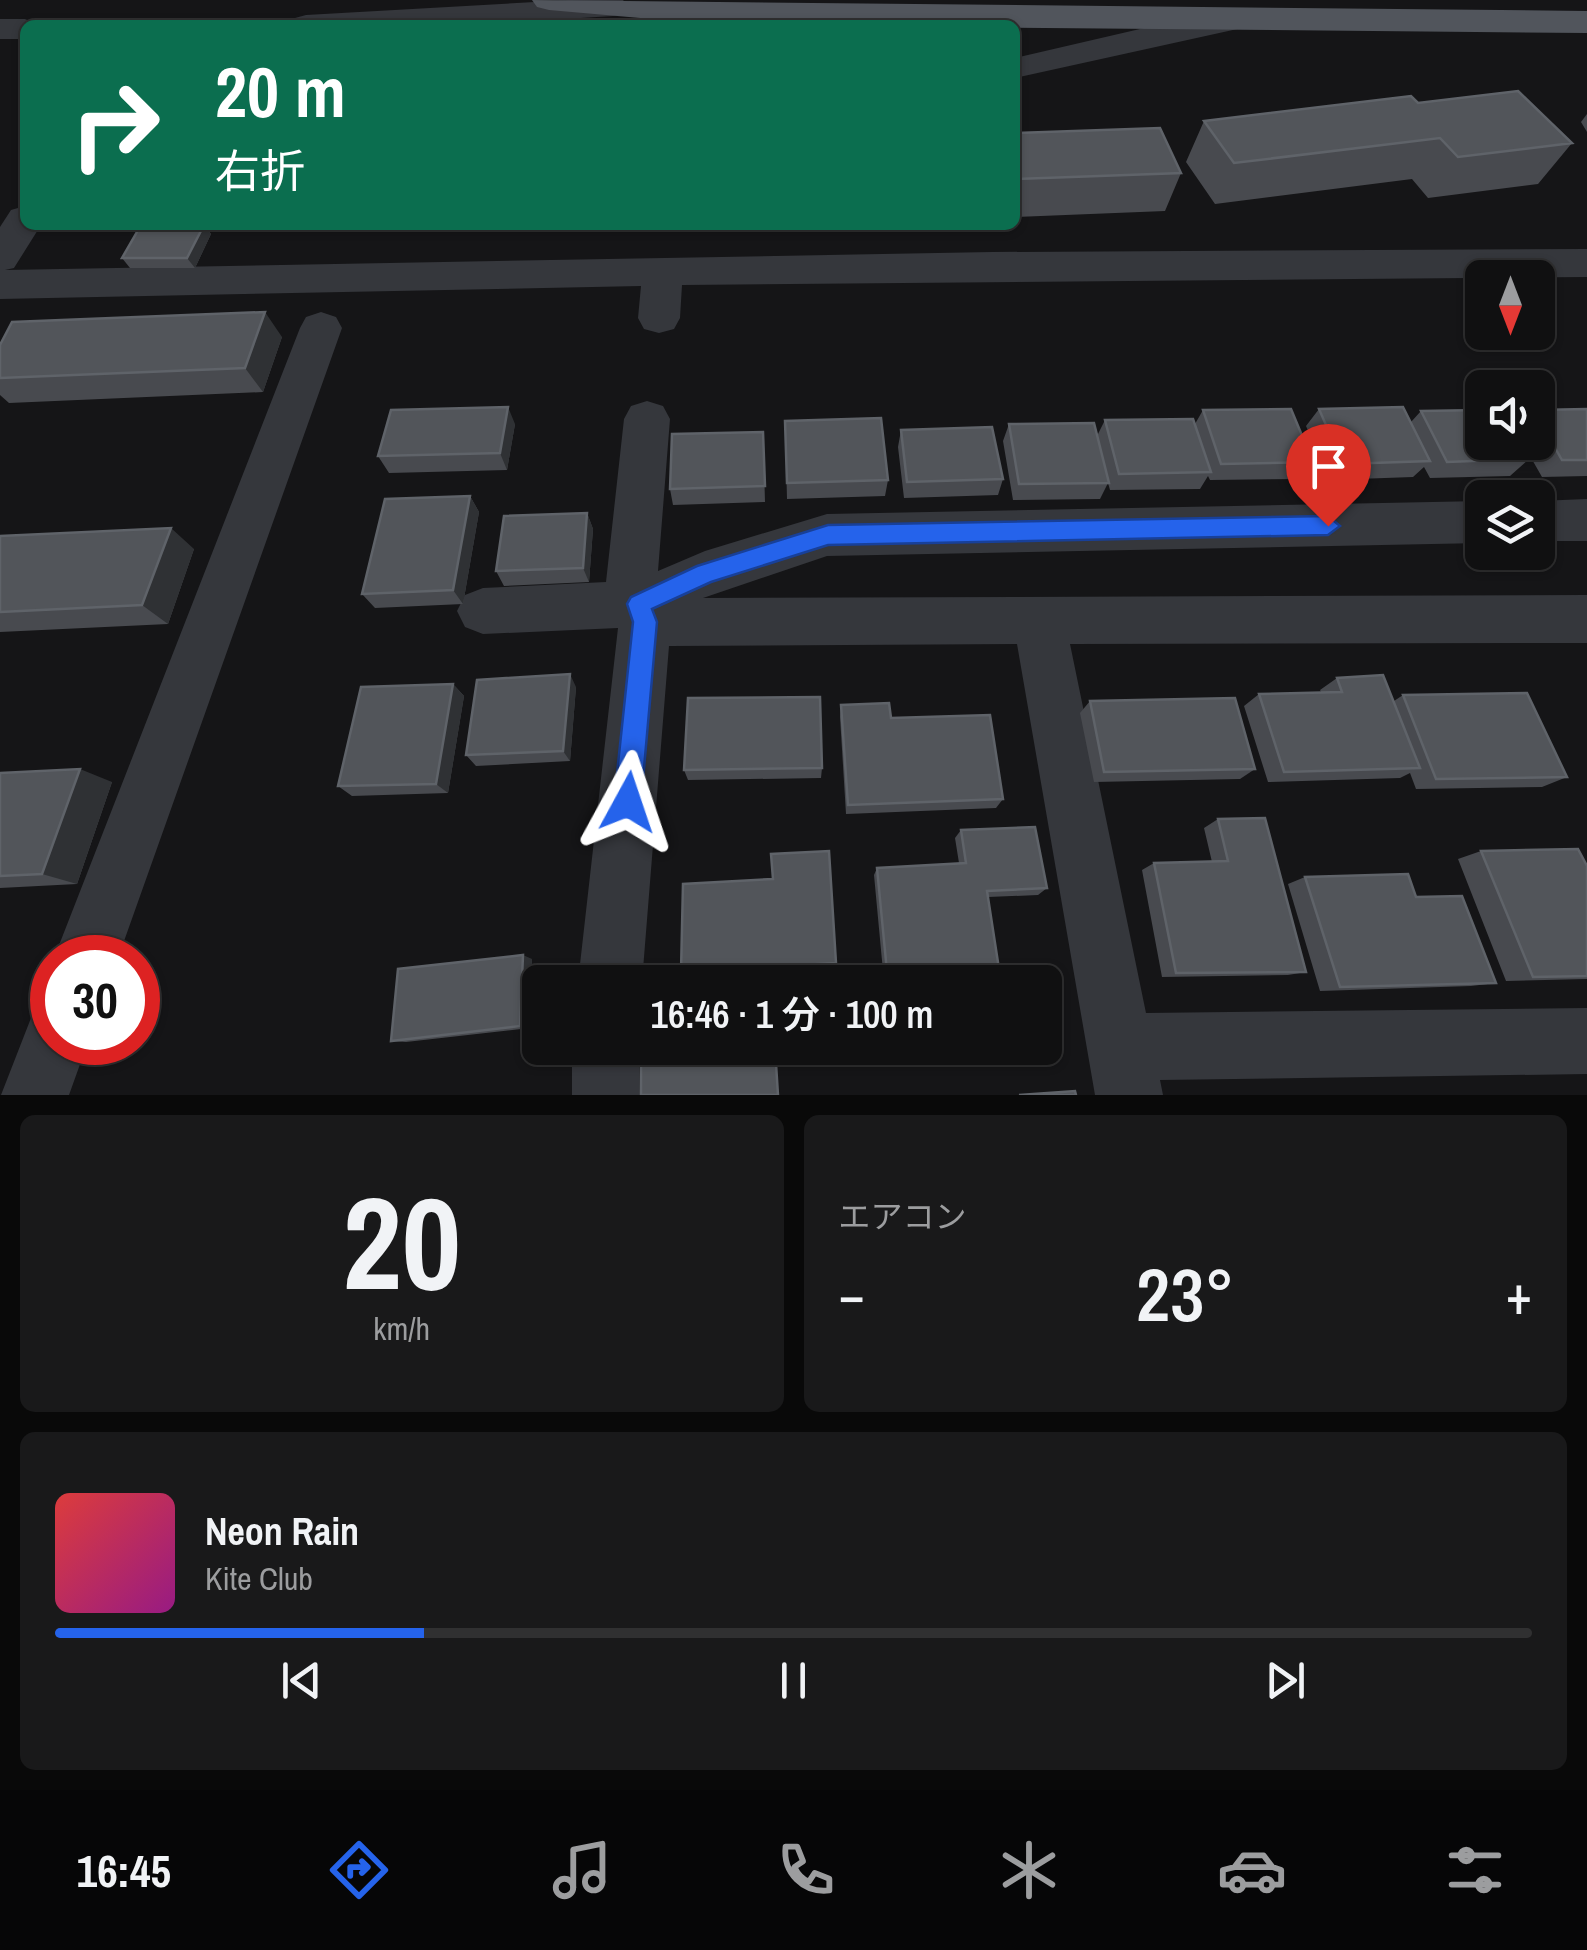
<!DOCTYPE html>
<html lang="ja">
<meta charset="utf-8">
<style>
:root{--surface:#101011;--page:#19191a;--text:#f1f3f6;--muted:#9c9d9f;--line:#303031;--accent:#2563eb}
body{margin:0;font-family:"Archivo Narrow","Noto Sans JP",sans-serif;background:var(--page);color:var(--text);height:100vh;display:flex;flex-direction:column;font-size:38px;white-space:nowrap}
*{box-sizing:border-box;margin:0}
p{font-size:32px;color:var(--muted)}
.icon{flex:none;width:55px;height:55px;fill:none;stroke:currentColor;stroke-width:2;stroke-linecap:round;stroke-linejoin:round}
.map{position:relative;height:1095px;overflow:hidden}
.sheet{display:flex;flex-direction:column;gap:20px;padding:20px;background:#090909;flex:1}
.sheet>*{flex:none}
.guide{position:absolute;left:20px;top:20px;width:1000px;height:210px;border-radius:15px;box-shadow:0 2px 8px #0004,0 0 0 2px var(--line);background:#0b6e4f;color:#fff;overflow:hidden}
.needle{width:65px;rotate:180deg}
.buttons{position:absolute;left:1465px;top:260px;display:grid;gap:20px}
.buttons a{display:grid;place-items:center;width:90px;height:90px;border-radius:15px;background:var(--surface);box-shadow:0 2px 8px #0004,0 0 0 2px var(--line);font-size:50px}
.speed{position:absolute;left:30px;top:935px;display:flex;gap:20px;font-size:50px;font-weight:700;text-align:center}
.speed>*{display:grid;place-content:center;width:130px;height:130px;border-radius:50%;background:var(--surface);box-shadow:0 2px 8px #0004,0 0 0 2px var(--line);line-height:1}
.speed .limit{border:15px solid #d22;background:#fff;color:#111}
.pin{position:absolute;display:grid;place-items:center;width:85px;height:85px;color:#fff;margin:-102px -42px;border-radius:50% 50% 50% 0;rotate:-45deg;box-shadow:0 0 10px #0007}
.pin .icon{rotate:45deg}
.me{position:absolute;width:110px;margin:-55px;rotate:5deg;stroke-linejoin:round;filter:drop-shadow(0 0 8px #0008)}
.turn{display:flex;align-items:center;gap:35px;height:210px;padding:0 30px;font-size:45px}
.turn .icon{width:130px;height:130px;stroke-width:2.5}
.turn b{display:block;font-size:70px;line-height:85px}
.big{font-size:75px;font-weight:600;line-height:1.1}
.sheet .widget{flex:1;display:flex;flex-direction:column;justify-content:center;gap:15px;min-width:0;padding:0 35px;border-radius:15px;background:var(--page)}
.sheet .dial{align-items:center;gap:0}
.dial b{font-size:130px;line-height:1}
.song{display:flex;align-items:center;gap:30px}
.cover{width:120px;height:120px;border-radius:15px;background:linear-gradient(135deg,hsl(0 70% 55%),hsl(310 70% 35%))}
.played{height:10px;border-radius:5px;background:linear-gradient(90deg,var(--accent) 25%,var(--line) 25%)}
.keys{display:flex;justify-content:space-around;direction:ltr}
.heat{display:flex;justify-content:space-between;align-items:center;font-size:55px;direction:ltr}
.sheet .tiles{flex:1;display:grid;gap:20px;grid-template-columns:1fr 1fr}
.widget:last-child{grid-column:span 2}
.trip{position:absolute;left:522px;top:965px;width:540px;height:100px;border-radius:15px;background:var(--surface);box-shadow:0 2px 8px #0004,0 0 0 2px var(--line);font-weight:600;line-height:100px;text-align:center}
.dock{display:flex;height:160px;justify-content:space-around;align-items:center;background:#060607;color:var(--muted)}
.dock .icon{width:70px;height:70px}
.dock .active{color:var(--accent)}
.dock b{font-size:45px;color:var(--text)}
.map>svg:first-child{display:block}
</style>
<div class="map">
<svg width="1587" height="1095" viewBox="0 0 1587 1095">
<rect width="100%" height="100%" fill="#151517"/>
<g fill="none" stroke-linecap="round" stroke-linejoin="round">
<path fill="#35373c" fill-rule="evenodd" d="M 570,0 L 623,0 L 629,7 L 624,14 L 613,16 L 469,25 L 290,25 L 295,18 L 306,15 Z
M 1240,9 L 1251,12 L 1256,19 L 1251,26 L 1015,78 L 1015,58 L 1183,19 Z
M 0,19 L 25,19 L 38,25 L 25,25 L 25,39 L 0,39 Z
M 25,206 L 25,225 L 41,225 L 14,268 L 5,270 L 992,252 L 1587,249 L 1587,277 L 682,285 L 680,318 L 674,329 L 659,333 L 644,329 L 638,318 L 641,286 L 0,299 L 0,227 L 11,210 Z
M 321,312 L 336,317 L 342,328 L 118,958 L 54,958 L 300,328 L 306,317 Z
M 647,401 L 663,406 L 670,419 L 658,571 L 705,551 L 827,514 L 1482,501 L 1482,543 L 827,556 L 703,598 L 1587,595 L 1587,643 L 1070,644 L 1146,1013 L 1587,1008 L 1587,1074 L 1160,1080 L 1163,1095 L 1095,1095 L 1017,644 L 669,646 L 642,982 L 578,982 L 618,628 L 483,634 L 465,627 L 457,611 L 465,595 L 483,588 L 606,582 L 624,419 L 631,406 Z
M 1587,499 L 1587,541 L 1538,541 L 1538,501 Z
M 52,1010 L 52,1042 L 88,1042 L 69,1095 L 1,1095 L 31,1018 Z
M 572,1048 L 639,1048 L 640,1095 L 572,1095 Z"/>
<path fill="#51555c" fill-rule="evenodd" d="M 532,0 L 1587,11 L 1587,33 L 720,25 L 549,10 L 537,7 Z"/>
</g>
<path fill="#484a4f" d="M 1418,103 L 1572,143 L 1538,184 L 1428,198 L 1412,179 L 1215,204 L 1186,162 L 1204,121 Z
M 1587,114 L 1587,132 L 1581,122 Z
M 1015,133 L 1181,173 L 1165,211 L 1015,217 Z
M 141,225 L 205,225 L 211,234 L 195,268 L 130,268 L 122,258 Z
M 282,337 L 263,392 L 9,403 L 0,395 L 0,345 Z
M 1319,409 L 1411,422 L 1421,411 L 1529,459 L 1510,476 L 1430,478 L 1424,467 L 1413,477 L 1329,480 L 1306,426 Z
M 1587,409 L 1587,476 L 1542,477 L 1522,442 L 1538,442 L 1538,410 Z
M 1203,410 L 1313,462 L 1299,479 L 1210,480 L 1208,476 L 1200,489 L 1110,490 L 1108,483 L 1100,499 L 1013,500 L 1003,441 L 1009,424 L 1097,436 L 1105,420 L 1195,424 Z
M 785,421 L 888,480 L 885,496 L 787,499 Z
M 515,424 L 507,470 L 389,473 L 378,456 Z
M 901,430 L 1003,479 L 998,495 L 904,498 L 898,447 Z
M 763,432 L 765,502 L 673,505 L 670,489 Z
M 470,496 L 479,512 L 463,604 L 375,608 L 362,594 Z
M 587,513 L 593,529 L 589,582 L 504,586 L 496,571 Z
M 0,536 L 194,549 L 168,624 L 0,632 Z
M 1337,678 L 1394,701 L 1403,695 L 1567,777 L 1542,787 L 1416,789 L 1410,773 L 1400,778 L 1268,782 L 1244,706 L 1259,694 L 1321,692 L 1320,690 Z
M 453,684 L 464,696 L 448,793 L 352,796 L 338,786 Z
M 576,687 L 570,761 L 476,766 L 466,755 Z
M 1090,701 L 1255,769 L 1240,779 L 1094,782 L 1080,713 Z
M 841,705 L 891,718 L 1003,799 L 996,808 L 846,814 L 840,717 Z
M 822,768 L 821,778 L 688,780 L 684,770 Z
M 0,773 L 112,782 L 77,884 L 0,888 Z
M 1218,819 L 1306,972 L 1288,975 L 1162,977 L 1142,870 L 1154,863 L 1212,862 L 1204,828 Z
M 961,830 L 1047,888 L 1038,895 L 988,897 L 1001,982 L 884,982 L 874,875 L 877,868 L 959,863 L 955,838 Z
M 1481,851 L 1587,866 L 1587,979 L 1506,981 L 1458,859 Z
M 1305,877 L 1496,983 L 1471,986 L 1320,991 L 1288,884 Z
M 532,959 L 530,1028 L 406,1042 L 391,1041 Z
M 836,963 L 834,967 L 685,975 L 681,972 Z"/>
<path fill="#2f3134" d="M 204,225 L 211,234 L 195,268 L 187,258 Z
M 265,312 L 282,337 L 263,392 L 245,368 Z
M 508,407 L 515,424 L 507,470 L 500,453 Z
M 470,496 L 479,512 L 463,604 L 453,590 Z
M 587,513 L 593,529 L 589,582 L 583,568 Z
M 171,528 L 194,549 L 168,624 L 142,605 Z
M 570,674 L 576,687 L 570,761 L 563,751 Z
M 453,684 L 464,696 L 448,793 L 436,784 Z
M 80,769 L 112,782 L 77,884 L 42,874 Z
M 523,955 L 532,959 L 530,1028 L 520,1026 Z"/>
<path fill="#52555a" stroke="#5f6369" stroke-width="2.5" d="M 1518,91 L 1572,143 L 1458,157 L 1440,138 L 1234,163 L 1204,121 L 1411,96 L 1418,103 Z
M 1160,128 L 1181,173 L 1015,179 L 1015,133 Z
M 141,225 L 204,225 L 187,258 L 122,258 Z
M 265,312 L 245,368 L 0,378 L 0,345 L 12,322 Z
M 508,407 L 500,453 L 378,456 L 391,410 Z
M 1403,407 L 1430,461 L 1343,464 L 1319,409 Z
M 1291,409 L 1313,462 L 1221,464 L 1203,410 Z
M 1587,409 L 1587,460 L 1562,460 L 1538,418 L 1538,410 Z
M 1482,410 L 1482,442 L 1520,442 L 1529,459 L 1447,462 L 1421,411 Z
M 881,418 L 888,480 L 787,483 L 785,421 Z
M 1193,419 L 1211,472 L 1119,474 L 1105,420 Z
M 1094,423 L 1109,483 L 1019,484 L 1009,424 Z
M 992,427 L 1003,479 L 907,482 L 901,430 Z
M 763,432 L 765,486 L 670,489 L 672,434 Z
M 470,496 L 453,590 L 362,594 L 385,499 Z
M 587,513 L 583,568 L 496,571 L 504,516 Z
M 171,528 L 142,605 L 0,612 L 0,536 Z
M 570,674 L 563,751 L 466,755 L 477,680 Z
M 1383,675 L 1420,768 L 1284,772 L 1259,694 L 1342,692 L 1337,678 Z
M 453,684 L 436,784 L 338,786 L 361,687 Z
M 1527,693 L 1567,777 L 1436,779 L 1403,695 Z
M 820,697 L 822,768 L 684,770 L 688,698 Z
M 1235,698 L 1255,769 L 1104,772 L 1090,701 Z
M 889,703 L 891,718 L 990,715 L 1003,799 L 848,805 L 841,705 Z
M 80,769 L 42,874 L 0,876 L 0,773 Z
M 1265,818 L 1306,972 L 1176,973 L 1154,863 L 1228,861 L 1218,819 Z
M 1035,827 L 1047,888 L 987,891 L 1001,982 L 888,982 L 877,868 L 966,863 L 961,830 Z
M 1578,849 L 1587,866 L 1587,976 L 1533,977 L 1481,851 Z
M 829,851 L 836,963 L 681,972 L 683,884 L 773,879 L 771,854 Z
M 1408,874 L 1416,897 L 1462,896 L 1496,983 L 1340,987 L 1305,877 Z
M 523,955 L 520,1026 L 391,1041 L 398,969 Z
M 712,1048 L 775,1048 L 778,1095 L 641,1095 L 641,1055 Z
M 1075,1091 L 1076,1095 L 1019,1095 Z"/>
<path fill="#2563eb" stroke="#184099" stroke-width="2.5" d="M 1328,516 L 1340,526 L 1328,535 L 828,545 L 711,582 L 652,609 L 657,622 L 641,802 L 637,812 L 628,816 L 618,812 L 614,802 L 633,622 L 627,604 L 631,597 L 697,566 L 828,525 Z"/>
</svg>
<div class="buttons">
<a><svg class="needle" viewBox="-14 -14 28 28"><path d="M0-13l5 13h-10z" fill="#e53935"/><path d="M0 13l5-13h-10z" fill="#9c9d9f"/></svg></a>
<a><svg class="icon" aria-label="sound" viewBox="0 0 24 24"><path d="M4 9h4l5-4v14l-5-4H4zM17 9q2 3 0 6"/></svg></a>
<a><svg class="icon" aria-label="layers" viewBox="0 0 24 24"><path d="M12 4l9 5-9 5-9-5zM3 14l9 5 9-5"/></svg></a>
</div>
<div class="speed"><div class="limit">30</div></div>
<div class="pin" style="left:1328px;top:526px;background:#d93025"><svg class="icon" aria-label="arrive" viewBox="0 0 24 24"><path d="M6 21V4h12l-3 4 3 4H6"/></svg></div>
<svg class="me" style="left:628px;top:802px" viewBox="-20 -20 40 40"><path d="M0-17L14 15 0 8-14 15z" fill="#2563eb" stroke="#fff" stroke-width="4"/></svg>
<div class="trip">16:46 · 1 分 · 100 m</div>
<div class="guide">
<div class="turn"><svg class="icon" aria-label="right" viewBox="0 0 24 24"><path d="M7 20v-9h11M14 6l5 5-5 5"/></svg><div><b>20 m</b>右折</div></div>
</div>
</div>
<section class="sheet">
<div class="tiles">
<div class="widget dial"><b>20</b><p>km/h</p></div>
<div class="widget"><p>エアコン</p>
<div class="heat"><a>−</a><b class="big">23°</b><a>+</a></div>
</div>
<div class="widget">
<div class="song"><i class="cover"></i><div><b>Neon Rain</b><p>Kite Club</p></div></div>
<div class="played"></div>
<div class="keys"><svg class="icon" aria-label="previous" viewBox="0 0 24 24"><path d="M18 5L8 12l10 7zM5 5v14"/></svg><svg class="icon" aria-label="pause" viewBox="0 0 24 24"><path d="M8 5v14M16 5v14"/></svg><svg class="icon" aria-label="next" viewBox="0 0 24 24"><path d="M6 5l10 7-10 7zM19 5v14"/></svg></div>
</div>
</div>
</section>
<nav class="dock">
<b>16:45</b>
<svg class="icon active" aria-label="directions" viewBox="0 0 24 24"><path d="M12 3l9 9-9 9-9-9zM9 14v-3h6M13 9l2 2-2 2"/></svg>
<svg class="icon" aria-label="music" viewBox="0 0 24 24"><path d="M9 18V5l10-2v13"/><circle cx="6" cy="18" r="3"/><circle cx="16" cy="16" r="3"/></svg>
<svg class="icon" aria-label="phone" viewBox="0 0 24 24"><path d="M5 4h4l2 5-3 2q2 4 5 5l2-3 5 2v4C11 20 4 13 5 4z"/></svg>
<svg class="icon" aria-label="climate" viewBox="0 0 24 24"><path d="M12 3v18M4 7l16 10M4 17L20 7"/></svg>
<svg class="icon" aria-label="car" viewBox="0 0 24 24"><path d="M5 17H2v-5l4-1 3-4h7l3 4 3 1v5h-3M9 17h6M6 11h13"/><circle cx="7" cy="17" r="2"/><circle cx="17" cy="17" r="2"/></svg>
<svg class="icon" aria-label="filters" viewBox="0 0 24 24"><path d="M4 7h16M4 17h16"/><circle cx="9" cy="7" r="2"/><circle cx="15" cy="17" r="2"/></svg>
</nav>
